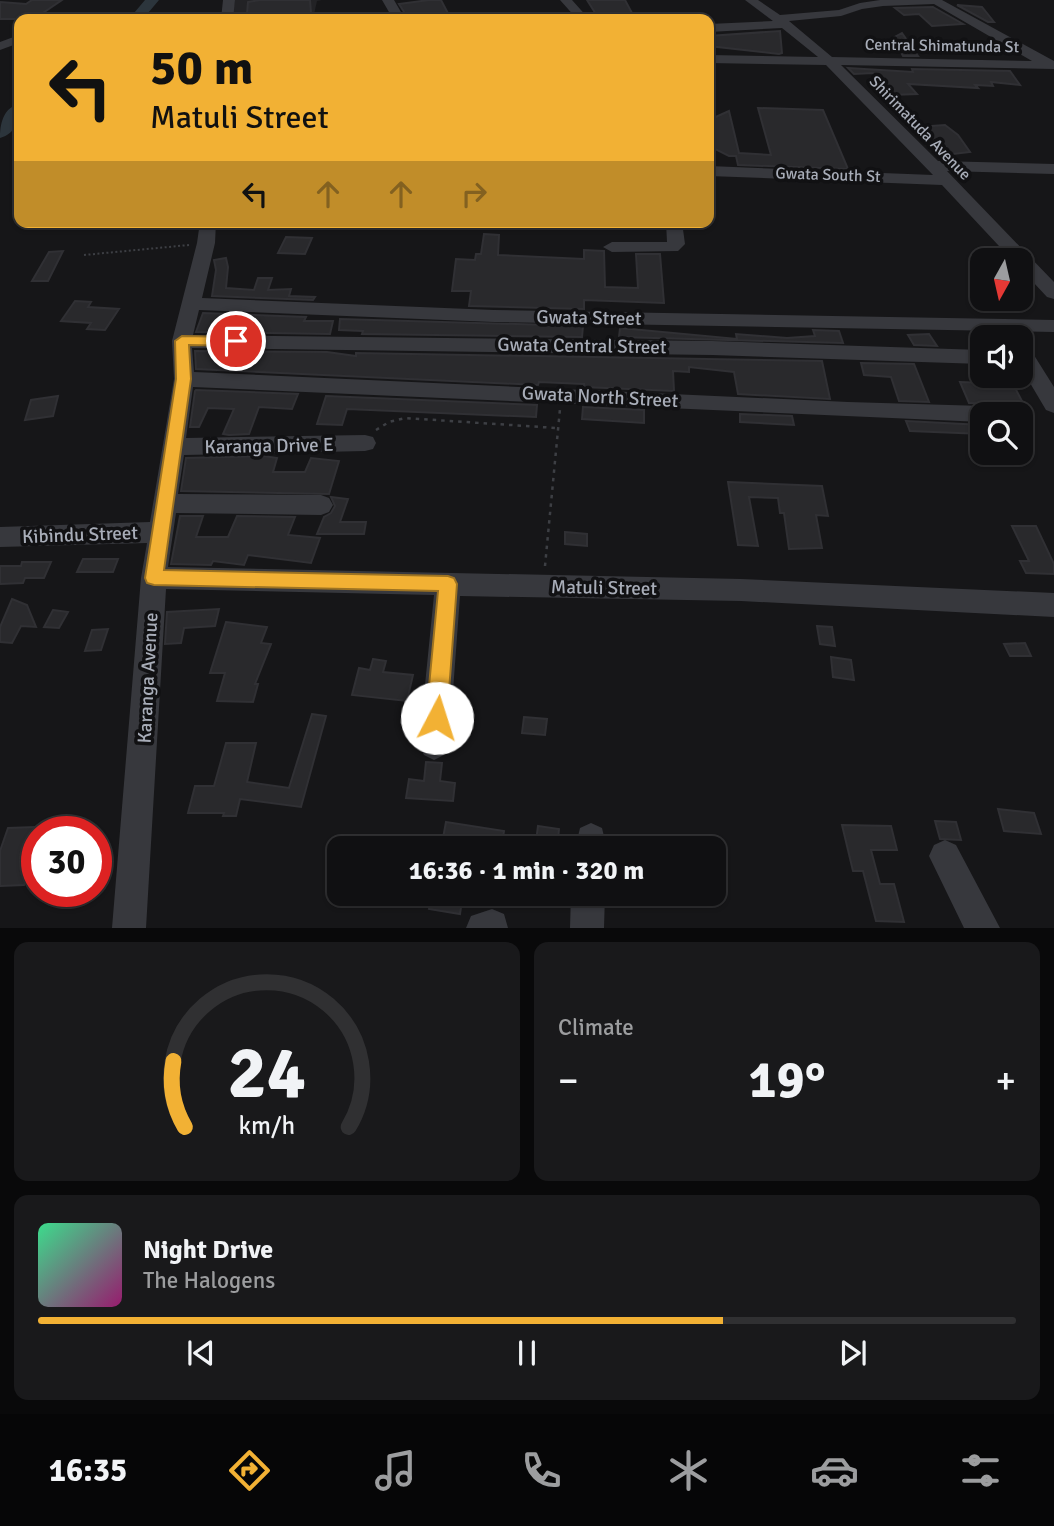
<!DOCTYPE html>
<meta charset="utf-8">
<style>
:root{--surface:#101012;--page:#19191b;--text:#f1f3f6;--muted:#9c9d9f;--line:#303032;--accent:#f2b134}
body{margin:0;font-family:Signika,sans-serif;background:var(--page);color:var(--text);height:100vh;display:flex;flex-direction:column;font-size:26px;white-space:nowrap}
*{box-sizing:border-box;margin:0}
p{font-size:23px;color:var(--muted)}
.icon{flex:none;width:38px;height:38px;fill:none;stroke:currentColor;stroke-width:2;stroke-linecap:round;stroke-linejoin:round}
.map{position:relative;height:928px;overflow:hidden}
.sheet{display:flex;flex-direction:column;gap:14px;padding:14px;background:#09090a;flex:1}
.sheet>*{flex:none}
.top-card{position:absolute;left:14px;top:14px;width:700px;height:214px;border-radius:14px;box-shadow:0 2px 5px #0004,0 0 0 2px var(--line);background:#f2b134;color:#111;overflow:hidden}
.needle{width:46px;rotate:188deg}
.buttons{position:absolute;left:970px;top:248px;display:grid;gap:14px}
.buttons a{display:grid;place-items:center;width:63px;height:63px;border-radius:14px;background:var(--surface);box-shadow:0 2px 5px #0004,0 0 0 2px var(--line);font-size:35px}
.speed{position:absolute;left:21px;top:816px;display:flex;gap:14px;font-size:35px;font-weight:700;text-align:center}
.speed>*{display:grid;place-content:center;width:91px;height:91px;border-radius:50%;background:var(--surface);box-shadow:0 2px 5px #0004,0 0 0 2px var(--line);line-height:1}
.speed .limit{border:10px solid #d22;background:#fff;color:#111}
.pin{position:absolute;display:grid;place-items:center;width:60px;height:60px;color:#fff;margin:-30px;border:4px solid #fff;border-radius:50%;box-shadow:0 2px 7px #0007}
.me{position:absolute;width:77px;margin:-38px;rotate:5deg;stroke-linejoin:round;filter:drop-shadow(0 0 5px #0008)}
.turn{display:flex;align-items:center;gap:24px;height:147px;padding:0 21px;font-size:32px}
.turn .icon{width:91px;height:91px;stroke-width:2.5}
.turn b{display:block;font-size:49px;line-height:60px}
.lanes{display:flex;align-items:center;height:66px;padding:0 21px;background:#0003;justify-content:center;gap:35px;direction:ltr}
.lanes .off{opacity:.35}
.big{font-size:52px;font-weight:700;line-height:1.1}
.sheet .widget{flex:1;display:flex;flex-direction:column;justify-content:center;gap:10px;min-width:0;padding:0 24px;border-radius:14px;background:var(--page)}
.sheet .dial{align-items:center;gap:0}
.dial svg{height:182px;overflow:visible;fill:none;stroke:var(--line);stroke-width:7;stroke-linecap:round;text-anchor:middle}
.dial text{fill:var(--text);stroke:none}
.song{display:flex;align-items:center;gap:21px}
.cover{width:84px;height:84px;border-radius:10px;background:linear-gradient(135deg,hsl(150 70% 55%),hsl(320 70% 35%))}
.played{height:7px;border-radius:4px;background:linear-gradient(90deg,var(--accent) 70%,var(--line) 70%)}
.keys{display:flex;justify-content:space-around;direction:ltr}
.heat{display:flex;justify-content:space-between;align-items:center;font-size:38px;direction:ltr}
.sheet .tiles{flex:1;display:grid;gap:14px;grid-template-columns:1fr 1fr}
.widget:last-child{grid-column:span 2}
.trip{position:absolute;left:327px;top:836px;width:399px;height:70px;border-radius:14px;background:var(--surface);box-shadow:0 2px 5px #0004,0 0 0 2px var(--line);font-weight:700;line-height:70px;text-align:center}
.menu{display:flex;height:112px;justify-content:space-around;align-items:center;background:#060607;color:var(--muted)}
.menu .icon{width:49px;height:49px}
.menu .selected{color:var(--accent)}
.menu b{font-size:32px;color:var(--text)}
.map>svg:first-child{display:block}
</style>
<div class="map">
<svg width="1054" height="928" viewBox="0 0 1054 928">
<rect width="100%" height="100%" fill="#161618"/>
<path fill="#222225" d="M 235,0 L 322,0 L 317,1 L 313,19 L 232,19 Z"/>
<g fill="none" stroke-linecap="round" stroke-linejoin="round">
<path fill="#2c353c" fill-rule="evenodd" d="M 145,0 L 159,0 L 143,19 L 129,19 Z
M 19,104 C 20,118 16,134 0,138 C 0,124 3,108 19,104 Z"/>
</g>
<path fill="#29292c" stroke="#303034" stroke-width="2" d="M 32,0 L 62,0 L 34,19 L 0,19 L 0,2 L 26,4 Z
M 260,0 L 310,0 L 311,13 L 247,14 L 248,2 Z
M 429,0 L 441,0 L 451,19 L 410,19 L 410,15 L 406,15 L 399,4 Z
M 587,0 L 625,0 L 632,13 L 611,14 L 614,19 L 599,19 Z
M 957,5 L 982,7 L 994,22 L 988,22 Z
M 933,7 L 963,24 L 932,26 L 919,14 L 904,15 L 895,8 Z
M 780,31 L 782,53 L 779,54 L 709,46 L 709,36 Z
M 902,33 L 918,56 L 903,56 L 893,38 Z
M 848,68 L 913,72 L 912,69 L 1010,71 L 1020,85 L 991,82 L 993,86 L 975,85 L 978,88 L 908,84 L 917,94 L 890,95 L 873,73 L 854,74 Z
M 758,108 L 823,110 L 848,169 L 738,165 L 736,156 L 729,156 L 709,146 L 709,120 L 729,111 L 739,153 L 771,155 Z
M 945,125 L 958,135 L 970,152 L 953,154 L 938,140 L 930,141 L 916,127 Z
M 484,234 L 499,235 L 498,255 L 584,259 L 584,250 L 604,251 L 605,287 L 638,288 L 636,254 L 660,254 L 664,303 L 584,300 L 584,309 L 469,306 L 471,291 L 452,291 L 456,259 L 475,260 L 476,254 L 481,254 Z
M 286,237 L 312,238 L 305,254 L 278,253 Z
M 63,251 L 48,281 L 32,281 L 49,252 Z
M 226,258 L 228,267 L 226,288 L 254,290 L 258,278 L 272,278 L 268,290 L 291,289 L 289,296 L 315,297 L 313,300 L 212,296 L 216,270 L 214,260 Z
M 75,301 L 91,302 L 88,307 L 119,309 L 105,330 L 87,329 L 91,323 L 61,321 Z
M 203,313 L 306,317 L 304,321 L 333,321 L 330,334 L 196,332 Z
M 340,319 L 583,326 L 582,337 L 362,334 L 363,331 L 339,330 Z
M 620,328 L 737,339 L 736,334 L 787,338 L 815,336 L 813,330 L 839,331 L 843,343 L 619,337 Z
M 929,334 L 937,346 L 914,345 L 908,335 Z
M 195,351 L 327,352 L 356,356 L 356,353 L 822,361 L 830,399 L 738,394 L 734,372 L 689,367 L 689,372 L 673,371 L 674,391 L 584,387 L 584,384 L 539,382 L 538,385 L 196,369 Z
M 861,363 L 914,364 L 929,402 L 899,401 L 891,377 L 864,375 Z
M 960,382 L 1013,384 L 1024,405 L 969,403 Z
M 195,391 L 196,390 L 298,394 L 292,409 L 259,407 L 249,434 L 229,435 L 223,434 L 234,409 L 208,408 L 199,427 L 190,427 Z
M 58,396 L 53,416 L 25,420 L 31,400 Z
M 326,396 L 537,405 L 536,417 L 347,409 L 342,425 L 317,424 Z
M 583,407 L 644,410 L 644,423 L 582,419 Z
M 740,414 L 792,416 L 794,425 L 740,422 Z
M 906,421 L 982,425 L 982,434 L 910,431 Z
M 264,456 L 277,458 L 273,472 L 305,472 L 311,458 L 339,461 L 329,494 L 181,491 L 186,458 Z
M 728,482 L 822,486 L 828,516 L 816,515 L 822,548 L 789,549 L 784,513 L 780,513 L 778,498 L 749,497 L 758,546 L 738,545 Z
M 331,497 L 348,499 L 340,522 L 366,522 L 364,534 L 317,534 L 324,517 L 331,513 L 335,506 Z
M 180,516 L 203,516 L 196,537 L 228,537 L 237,516 L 295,517 L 288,535 L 320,538 L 311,563 L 248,555 L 244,565 L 213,561 L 211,565 L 171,564 Z
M 1012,526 L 1036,526 L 1054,564 L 1054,574 L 1026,573 L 1020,561 L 1029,561 Z
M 565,532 L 587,534 L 587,546 L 565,544 Z
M 83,559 L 118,559 L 113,572 L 77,572 Z
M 22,562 L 51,562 L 44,578 L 25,578 L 23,583 L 0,584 L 0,566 L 21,566 Z
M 12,599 L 27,605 L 36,627 L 21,626 L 12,643 L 0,642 L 0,627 Z
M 219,609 L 215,626 L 184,628 L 181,643 L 165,644 L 167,612 Z
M 53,610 L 68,612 L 59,628 L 44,627 Z
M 226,622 L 267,627 L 261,643 L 271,644 L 255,684 L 258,684 L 253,702 L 217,701 L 225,673 L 210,673 Z
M 817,626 L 832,627 L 835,646 L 820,644 Z
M 108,629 L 101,650 L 85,651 L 92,630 Z
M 1025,643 L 1031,656 L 1010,656 L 1004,644 Z
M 831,657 L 851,660 L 854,680 L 833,677 Z
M 373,659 L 386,661 L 383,672 L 413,675 L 407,701 L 352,695 L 359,668 L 370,670 Z
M 312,714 L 326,716 L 301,807 L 240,799 L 236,816 L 223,816 L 224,813 L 188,813 L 195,786 L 214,786 L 226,743 L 256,743 L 247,782 L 289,788 Z
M 524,717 L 547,719 L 545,735 L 522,733 Z
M 426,762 L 442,763 L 440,781 L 455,783 L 453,801 L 406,798 L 409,779 L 424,781 Z
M 998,809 L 1034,813 L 1041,834 L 1004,831 Z
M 935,821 L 956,822 L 961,840 L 940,839 Z
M 446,822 L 504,831 L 501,849 L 441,849 Z
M 842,825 L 891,826 L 897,850 L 871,850 L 880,884 L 894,884 L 904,922 L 876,921 L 863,871 L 853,871 Z
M 538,826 L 559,829 L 557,849 L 535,849 Z
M 35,827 L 25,856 L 34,855 L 24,885 L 0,886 L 0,851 L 8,828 Z
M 432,894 L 463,894 L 460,914 L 429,909 Z"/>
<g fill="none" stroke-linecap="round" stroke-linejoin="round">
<path stroke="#3d3f44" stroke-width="2" stroke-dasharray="2 2.5" stroke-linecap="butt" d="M 84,255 L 189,245"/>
<path stroke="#3d3f44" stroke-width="2.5" stroke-dasharray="3.5 5" stroke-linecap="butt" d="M 376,430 L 389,422 L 405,418 L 556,428
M 545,566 L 560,409"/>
<path fill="#37383d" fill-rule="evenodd" d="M 223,0 L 235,0 L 233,19 L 221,19 Z
M 382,0 L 394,0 L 405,19 L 393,19 Z
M 560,0 L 572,0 L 589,19 L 577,19 Z
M 745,0 L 758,0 L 780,15 L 839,10 L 860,3 L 880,0 L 942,0 L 1054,61 L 1054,69 L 841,65 L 938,161 L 1054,164 L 1054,174 L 947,171 L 1054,282 L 1054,299 L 1047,297 L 1020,268 L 1020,261 L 1013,261 L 942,185 L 709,176 L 709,166 L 933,175 L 826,65 L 709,63 L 709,55 L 818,57 L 782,28 L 709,32 L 709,24 L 773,21 ZM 934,4 L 1032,61 L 832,57 L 789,21 L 841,16 L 862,9 L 883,6 Z
M 19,35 L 19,43 L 0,50 L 0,42 Z
M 200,222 L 216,222 L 215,243 L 202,298 L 494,310 L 1054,320 L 1054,332 L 494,322 L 199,310 L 193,335 L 712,341 L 982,350 L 982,364 L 712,355 L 192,348 L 194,372 L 848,402 L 1017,407 L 1025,409 L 1028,415 L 1020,422 L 1020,415 L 982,415 L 982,422 L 193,387 L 186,438 L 365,435 L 373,437 L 376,443 L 373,449 L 365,451 L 184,455 L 178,494 L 321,495 L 329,498 L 333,505 L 329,512 L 321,515 L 176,513 L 168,567 L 741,579 L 1054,593 L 1054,617 L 741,601 L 460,596 L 449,745 L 444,755 L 434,760 L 424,755 L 419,745 L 434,595 L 166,589 L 146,928 L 112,928 L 141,578 L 147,543 L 0,547 L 0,527 L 150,522 L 174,379 L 172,341 L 197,243 Z
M 666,222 L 682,222 L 685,244 L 678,251 L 612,252 L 603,247 L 612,242 L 667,242 Z
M 1020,342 L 1027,344 L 1054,387 L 1054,413 L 1046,410 L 1020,366 Z
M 591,823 L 602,828 L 607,849 L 575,849 L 580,828 Z
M 945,840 L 956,845 L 1000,928 L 964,928 L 929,856 L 934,845 Z
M 571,894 L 605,894 L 604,928 L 570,928 Z
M 492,909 L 504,914 L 508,928 L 466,928 L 471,916 Z"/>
</g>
<path fill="#f2b134" stroke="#9d7322" stroke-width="2" d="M 182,336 L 236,337 L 243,341 L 236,346 L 189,345 L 191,379 L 164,570 L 448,576 L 454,578 L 457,584 L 447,718 L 444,725 L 437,728 L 429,725 L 426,718 L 438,591 L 154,585 L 147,583 L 145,578 L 176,379 L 175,341 Z"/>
<g text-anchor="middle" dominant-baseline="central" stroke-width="7" stroke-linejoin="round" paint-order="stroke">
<g font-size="16" fill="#a8adb8" stroke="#111113">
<text transform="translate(942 46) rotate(1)">Central Shimatunda St</text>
<text transform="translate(920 128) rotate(46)">Shirimatuda Avenue</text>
<text transform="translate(828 175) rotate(2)">Gwata South St</text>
</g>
<g font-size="19" fill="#a8adb8" stroke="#111113">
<text transform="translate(589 318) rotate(1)">Gwata Street</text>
<text transform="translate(582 346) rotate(1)">Gwata Central Street</text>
<text transform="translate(600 397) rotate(3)">Gwata North Street</text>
<text transform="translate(269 446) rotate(-1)">Karanga Drive E</text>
<text transform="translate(80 535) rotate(-2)">Kibindu Street</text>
<text transform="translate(604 588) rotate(1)">Matuli Street</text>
<text transform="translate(148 678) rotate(-87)">Karanga Avenue</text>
</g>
</g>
</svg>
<div class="buttons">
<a><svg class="needle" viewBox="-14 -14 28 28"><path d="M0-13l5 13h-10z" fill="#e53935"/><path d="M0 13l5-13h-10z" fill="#9c9d9f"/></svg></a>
<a><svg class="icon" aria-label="sound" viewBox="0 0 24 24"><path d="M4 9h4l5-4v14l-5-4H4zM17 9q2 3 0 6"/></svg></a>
<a><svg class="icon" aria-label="search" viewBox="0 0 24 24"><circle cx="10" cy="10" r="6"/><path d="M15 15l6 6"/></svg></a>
</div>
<div class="speed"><div class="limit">30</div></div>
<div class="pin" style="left:236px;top:341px;background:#d93025"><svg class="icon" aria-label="arrive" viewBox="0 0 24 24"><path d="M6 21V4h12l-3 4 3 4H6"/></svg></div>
<svg class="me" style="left:437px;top:718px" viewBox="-20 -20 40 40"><circle r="19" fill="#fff"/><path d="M0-13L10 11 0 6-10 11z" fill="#f2b134"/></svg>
<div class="trip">16:36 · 1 min · 320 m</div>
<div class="top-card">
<div class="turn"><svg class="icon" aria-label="left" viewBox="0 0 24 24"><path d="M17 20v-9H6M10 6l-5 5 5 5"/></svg><div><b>50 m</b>Matuli Street</div></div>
<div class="lanes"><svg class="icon" aria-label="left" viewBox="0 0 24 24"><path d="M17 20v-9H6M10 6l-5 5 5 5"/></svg><svg class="icon off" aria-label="ahead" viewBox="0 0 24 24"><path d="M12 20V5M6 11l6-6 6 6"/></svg><svg class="icon off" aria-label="ahead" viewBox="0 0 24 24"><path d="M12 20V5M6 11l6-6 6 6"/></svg><svg class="icon off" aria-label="right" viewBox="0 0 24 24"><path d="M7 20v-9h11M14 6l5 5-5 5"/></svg></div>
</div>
</div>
<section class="sheet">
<div class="tiles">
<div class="widget dial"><svg viewBox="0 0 100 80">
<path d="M14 69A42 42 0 1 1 86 69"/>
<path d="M14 69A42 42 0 0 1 9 40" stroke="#f2b134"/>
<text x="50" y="56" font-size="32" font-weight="700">24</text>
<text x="50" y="72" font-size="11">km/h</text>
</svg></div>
<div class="widget"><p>Climate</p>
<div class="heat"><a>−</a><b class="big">19°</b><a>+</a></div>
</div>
<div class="widget">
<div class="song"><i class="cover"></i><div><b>Night Drive</b><p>The Halogens</p></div></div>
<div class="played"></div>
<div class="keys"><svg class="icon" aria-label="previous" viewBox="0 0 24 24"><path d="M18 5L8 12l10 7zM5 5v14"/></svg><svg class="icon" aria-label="pause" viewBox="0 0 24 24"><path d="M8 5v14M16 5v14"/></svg><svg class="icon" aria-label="next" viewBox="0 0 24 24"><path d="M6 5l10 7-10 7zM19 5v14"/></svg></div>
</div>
</div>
</section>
<nav class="menu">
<b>16:35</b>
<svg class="icon selected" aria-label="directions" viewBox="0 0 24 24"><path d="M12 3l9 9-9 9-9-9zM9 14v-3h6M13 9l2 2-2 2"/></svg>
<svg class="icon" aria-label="music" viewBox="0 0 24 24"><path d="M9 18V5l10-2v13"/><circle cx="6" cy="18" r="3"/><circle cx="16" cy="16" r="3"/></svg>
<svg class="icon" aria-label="phone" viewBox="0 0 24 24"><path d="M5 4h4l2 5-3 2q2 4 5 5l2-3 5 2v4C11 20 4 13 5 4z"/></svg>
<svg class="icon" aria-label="climate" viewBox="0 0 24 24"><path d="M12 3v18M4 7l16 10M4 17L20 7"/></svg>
<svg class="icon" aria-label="car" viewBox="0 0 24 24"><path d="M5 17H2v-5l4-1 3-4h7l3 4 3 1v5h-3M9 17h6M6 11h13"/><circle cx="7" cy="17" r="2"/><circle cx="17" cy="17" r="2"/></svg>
<svg class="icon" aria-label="filters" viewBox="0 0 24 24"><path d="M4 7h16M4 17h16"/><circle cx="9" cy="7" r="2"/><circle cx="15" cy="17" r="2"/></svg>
</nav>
